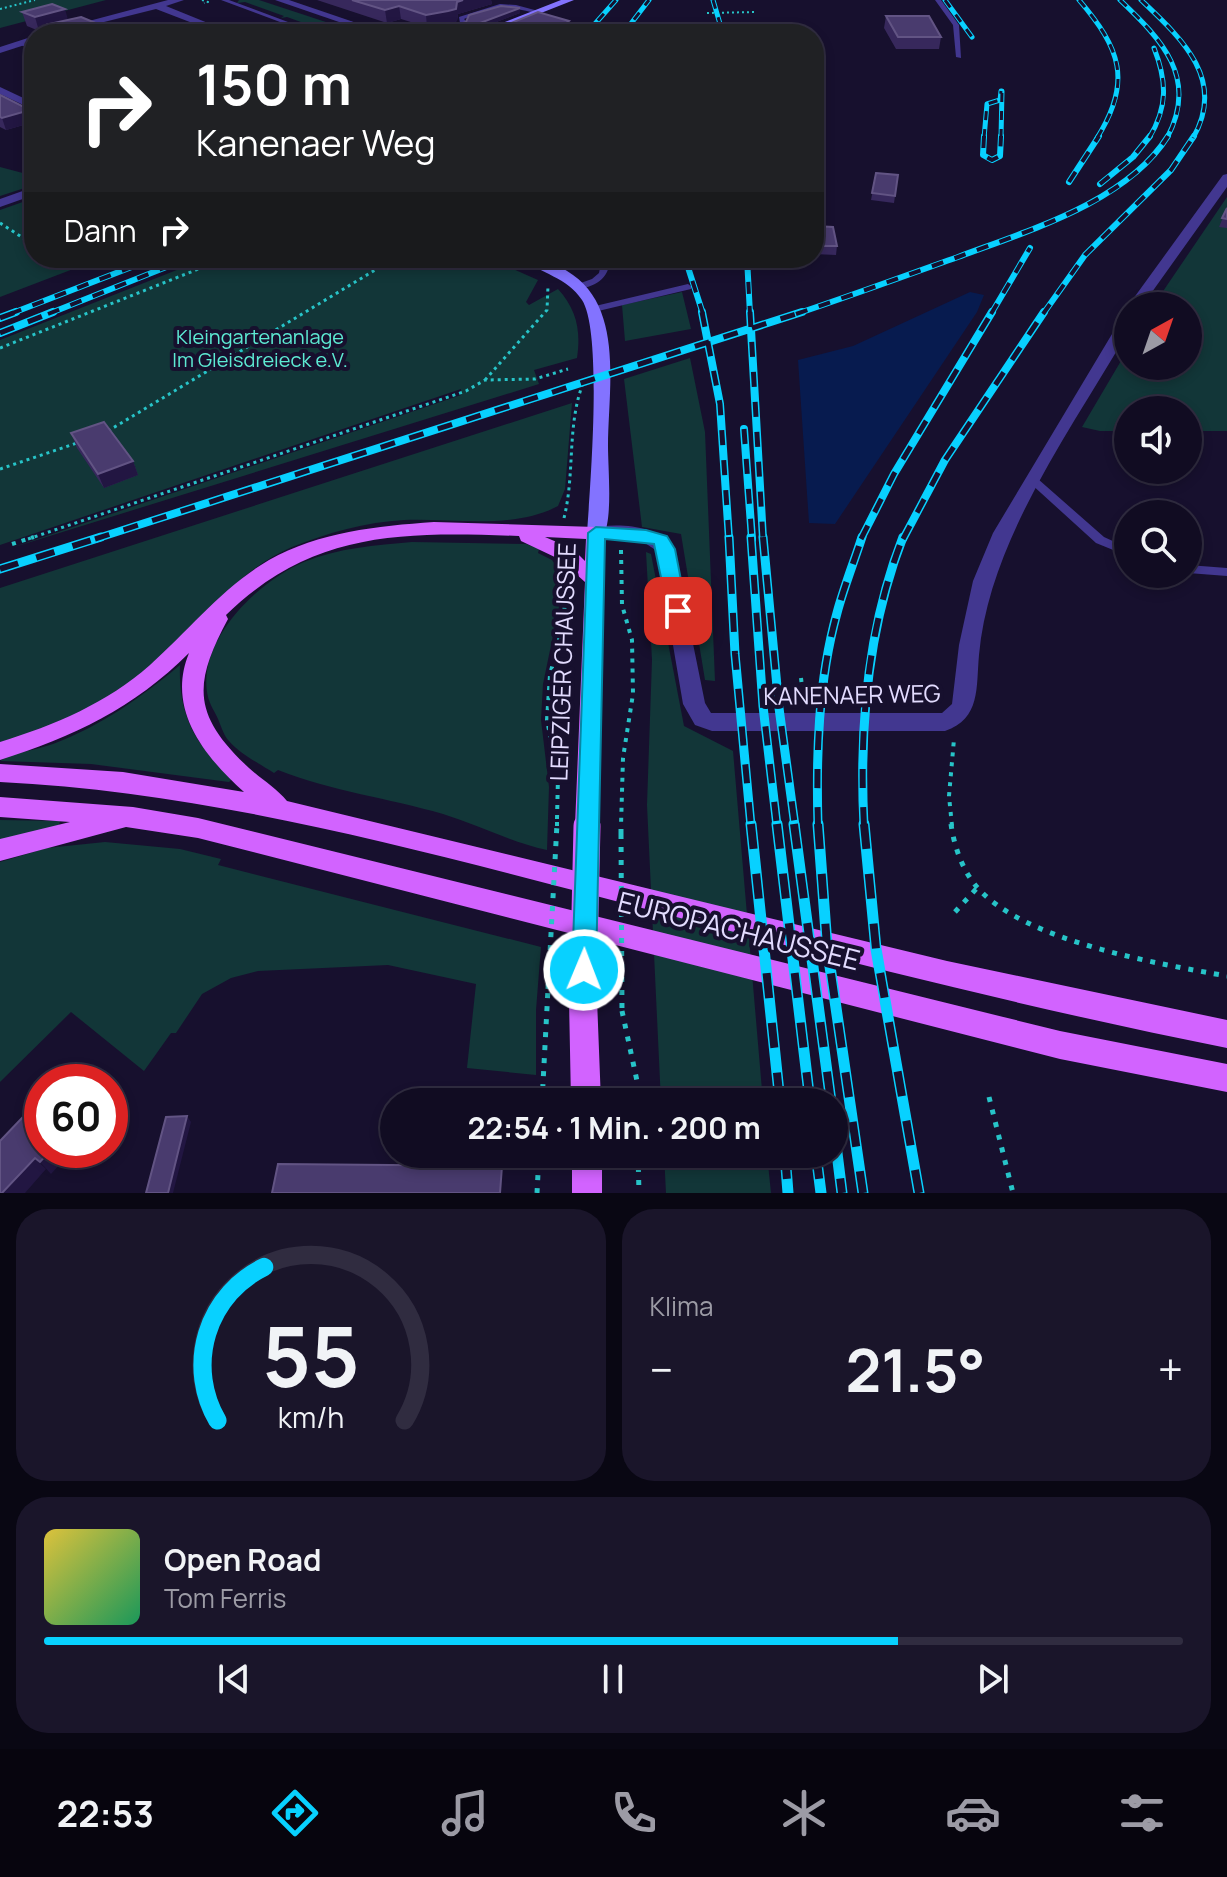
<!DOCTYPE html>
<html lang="de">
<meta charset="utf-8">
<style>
:root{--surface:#110c22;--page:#1a152a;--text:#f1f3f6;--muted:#9c9ba5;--line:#302c40;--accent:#08d1ff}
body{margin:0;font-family:Manrope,sans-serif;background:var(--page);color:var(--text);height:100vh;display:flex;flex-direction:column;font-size:30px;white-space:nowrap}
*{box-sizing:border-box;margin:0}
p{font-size:26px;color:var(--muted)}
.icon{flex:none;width:44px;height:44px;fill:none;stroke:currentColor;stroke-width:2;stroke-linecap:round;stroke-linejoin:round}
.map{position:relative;height:1193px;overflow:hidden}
.details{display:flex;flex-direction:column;gap:16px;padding:16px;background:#090713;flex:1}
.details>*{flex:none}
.banner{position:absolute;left:24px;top:24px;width:800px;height:244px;border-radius:32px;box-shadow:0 4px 12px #0003,0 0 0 2px var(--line);background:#202124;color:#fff;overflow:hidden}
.needle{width:52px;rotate:40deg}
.buttons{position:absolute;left:1114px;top:292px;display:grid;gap:16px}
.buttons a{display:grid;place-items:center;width:88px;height:88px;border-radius:50%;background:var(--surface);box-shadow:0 4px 12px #0003,0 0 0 2px var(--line);font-size:40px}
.speed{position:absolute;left:24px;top:1064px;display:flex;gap:16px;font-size:40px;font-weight:700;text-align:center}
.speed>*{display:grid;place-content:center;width:104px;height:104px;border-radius:50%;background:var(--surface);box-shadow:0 4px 12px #0003,0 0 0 2px var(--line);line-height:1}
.speed .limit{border:12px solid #d22;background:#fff;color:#111}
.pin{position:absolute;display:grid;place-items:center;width:68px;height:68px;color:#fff;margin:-34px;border-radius:16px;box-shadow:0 4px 12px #0006}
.me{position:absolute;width:88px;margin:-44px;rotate:1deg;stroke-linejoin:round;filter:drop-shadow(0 0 6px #0008)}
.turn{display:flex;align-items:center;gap:28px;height:168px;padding:0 40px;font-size:36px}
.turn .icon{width:104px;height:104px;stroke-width:2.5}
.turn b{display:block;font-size:56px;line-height:68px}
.then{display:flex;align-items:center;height:76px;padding:0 40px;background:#0003;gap:16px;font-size:30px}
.big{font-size:60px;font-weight:700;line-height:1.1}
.details .tile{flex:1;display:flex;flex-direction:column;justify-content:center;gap:12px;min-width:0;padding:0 28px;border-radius:32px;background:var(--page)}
.details .dial{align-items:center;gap:0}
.dial svg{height:208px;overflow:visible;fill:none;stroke:var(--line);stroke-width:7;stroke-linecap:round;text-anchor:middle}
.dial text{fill:var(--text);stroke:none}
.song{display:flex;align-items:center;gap:24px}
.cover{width:96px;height:96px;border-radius:12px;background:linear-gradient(135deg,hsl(50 70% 55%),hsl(150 70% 35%))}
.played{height:8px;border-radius:4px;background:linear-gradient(90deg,var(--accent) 75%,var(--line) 75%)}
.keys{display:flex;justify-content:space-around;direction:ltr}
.heat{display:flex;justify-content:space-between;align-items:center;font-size:44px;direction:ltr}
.details .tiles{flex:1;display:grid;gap:16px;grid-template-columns:1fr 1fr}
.tile:last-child{grid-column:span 2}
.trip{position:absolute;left:380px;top:1088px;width:468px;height:80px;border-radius:40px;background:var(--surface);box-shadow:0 4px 12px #0003,0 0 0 2px var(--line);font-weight:700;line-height:80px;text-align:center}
.tab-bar{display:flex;height:128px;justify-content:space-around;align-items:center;background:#07050e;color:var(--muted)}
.tab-bar .icon{width:56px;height:56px}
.tab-bar .current{color:var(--accent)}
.tab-bar b{font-size:36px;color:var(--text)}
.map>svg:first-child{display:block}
</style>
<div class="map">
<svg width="1227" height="1193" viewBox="0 0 1227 1193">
<rect width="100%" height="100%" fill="#17102e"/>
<path fill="#123638" d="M 0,0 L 106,0 L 0,28 Z
M 239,0 L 259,0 L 335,25 L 323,30 L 287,17 L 281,18 L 284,16 L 245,2 L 237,3 Z
M 0,167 L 34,176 L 34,185 L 0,196 Z
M 1227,197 L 1227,431 L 1188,431 L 1188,410 L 1128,410 L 1128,431 L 1100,431 L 1082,427 L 1128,349 L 1128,366 L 1188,366 L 1188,306 L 1153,306 Z
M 34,198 L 34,258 L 102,258 L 0,297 L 0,210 Z
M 207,258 L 256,258 L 244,265 L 260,258 L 488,258 L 538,280 L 526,302 L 529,305 L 558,289 C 577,310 581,331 577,358 L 534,370 L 539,384 L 11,548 L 461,395 L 461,389 L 0,545 L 0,340 Z
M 682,292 L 691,329 L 625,341 L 622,305 Z
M 690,358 L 705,432 L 715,681 L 705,680 L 681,534 L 642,527 L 624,379 Z
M 572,403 L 565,489 L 558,506 C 513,530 454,518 404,520 C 366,522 327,533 292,547 C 240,569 207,614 168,652 C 122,697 63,728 0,742 L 0,588 Z
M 412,542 L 526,544 L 539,549 L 538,553 L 552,560 L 561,572 L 562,592 L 543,684 L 541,720 L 549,787 L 547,850 C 511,842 478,825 443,814 C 388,798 331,791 278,770 L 274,773 C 260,764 240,754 229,741 C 224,736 221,726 218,719 C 215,712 210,705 208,697 C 195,642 258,581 304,562 C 338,548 376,545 412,542 Z
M 646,552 L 651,554 L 684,726 L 733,751 L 763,1102 L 661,1102 L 647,805 L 652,660 Z
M 180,665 C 178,715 196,747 233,778 L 229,782 L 91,764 L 0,761 C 14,752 36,750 53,744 C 101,726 140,698 180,665 Z
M 0,820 L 60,821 L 58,829 L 0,843 Z
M 105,842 L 180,849 L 221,859 L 218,865 L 541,947 L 536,1010 L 536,1075 L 467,1068 L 476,984 L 388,965 L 258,971 L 231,978 L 202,994 L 176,1033 L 171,1033 L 144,1071 L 71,1012 L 0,1082 L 0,862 L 47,848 Z
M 664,1154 L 767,1154 L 771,1193 L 666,1193 Z"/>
<path fill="#071b4f" d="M 970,292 L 984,295 L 977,312 L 835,524 L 809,523 L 798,360 L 853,346 Z"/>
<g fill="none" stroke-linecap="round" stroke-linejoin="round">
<path stroke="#27c4c8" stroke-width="2" stroke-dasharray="2 3" stroke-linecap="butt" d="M 202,0 L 208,2 L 204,3
M 0,9 L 35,0
M 707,13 L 757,12"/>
<path stroke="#27c4c8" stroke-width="3" stroke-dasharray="3 4" stroke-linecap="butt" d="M 0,223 L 34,245
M 55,258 L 70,268
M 0,348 L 226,258
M 485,380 L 547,310 L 548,286
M 108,431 L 395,258
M 0,469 L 77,443
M 564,518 C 575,474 567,428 582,386
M 28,539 L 466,391 L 485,380 L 535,379 L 568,369"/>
<path stroke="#27c4c8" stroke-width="4" stroke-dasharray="4 6" stroke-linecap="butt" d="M 12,544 L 34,537
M 621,550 L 622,605 L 632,640 L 633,694 L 623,758 L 621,826
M 801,678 L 804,703
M 557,819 L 558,776 L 547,720 L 550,675 L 563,624 L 567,581
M 952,826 L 949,796 L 954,739"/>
<path stroke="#27c4c8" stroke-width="5" stroke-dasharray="5 8" stroke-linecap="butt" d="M 951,824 C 954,846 962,869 976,886 C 1022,941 1159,964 1227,976
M 621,834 L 621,824
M 955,912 L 977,888
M 622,1011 L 637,1081 L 638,1102
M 989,1097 L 1013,1193
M 542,1102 L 548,989
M 638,1154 L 639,1193
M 537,1193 L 539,1154"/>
<path fill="#423790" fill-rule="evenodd" d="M 221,0 L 229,0 L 320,34 L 312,34 Z
M 935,0 L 941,0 L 959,25 L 961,58 L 956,57 L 953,25 Z
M 500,4 L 516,5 L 542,12 L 539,14 C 506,5 496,6 464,19 L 467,22 L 464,25 L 435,34 L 399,27 L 374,33 L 371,31 C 401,17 408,32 435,30 C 443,30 452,26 460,23 L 459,17 Z
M 23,42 L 34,47 L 34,51 L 21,45 Z
M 602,258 L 610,258 C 610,279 594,288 575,289 L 575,285 L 592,279 L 599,273 Z
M 688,284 L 692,287 L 691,289 L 594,312 L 590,309 L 591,307 Z
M 1034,478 L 1038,479 L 1104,537 L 1128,548 L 1128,556 L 1096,543 L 1030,483 L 1029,481 L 1030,479 Z
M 1188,565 L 1227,568 L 1227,576 L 1188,573 Z"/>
<path fill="#423790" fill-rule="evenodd" d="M 168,0 L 184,0 L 166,6 L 235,34 L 221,34 L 156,9 L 56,34 L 40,34 Z
M 351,21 L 354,26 L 329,34 L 314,34 Z
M 34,36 L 34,42 L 0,53 L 0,47 Z
M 0,87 L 34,103 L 34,110 L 0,94 Z
M 1227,174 L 1227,187 L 1142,306 L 1128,306 L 1223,175 Z
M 34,187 L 34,195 L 0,207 L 0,199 Z
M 1128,315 L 1128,332 C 1071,430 989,541 979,655 C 976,687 981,719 945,731 L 712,731 L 695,725 L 683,704 L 657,551 L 642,541 L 589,537 L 587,533 L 589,529 C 614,522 655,525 673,545 L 705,703 L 711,713 L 942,713 L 952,704 L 959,645 L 973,581 L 993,533 L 1121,319 Z"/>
<path fill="#423790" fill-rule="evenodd" d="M 275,0 L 289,0 L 389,34 L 374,34 Z"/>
<path fill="#8373ff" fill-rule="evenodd" d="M 561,0 L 574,0 L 488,34 L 474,34 Z
M 522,258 C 542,258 556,263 573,275 C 624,311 608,391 608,446 C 608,469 613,519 603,537 L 596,539 L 587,533 C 590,489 603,332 582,300 C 567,277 541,274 522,258 Z"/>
<path fill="#d263ff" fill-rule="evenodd" d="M 434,522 L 596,527 L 605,533 L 599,826 L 596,833 L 587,836 L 578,833 L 575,826 L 585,582 L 559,559 L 521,541 L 519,536 C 404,532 313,530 226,615 L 228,619 C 193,684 192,715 249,768 C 261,779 276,788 287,801 L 947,961 L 1227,1020 L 1227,1048 C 1016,1006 809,952 600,897 C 403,846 205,792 0,782 L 0,764 L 123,772 L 244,792 C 204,756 166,709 189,653 C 134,708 73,737 0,760 L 0,742 C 55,725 107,703 150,665 C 190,629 223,587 269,560 C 319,532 377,526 434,522 ZM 545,537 L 586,539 L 585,561 L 573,549 Z
M 0,797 L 133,807 L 198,818 L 1060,1031 L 1227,1064 L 1227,1092 L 1060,1059 L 198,838 L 126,827 L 0,861 L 0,839 L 70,822 L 0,817 Z
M 583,986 L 593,990 L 597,999 L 601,1102 L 571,1102 L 569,999 L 573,990 Z
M 572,1154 L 602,1154 L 602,1193 L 572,1193 Z"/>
<defs>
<path id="rail-far4" d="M 713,0 L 723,34
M 945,0 L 972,37
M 1079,0 C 1120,48 1133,81 1097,138
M 1120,0 C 1162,40 1199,78 1167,138
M 1141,0 C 1181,38 1227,79 1193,138
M 586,34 L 616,0
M 623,34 L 649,0
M 984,138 L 987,104 L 1000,100 L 1001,91
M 1001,138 L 1002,91
M 1149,138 C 1168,107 1167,81 1154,48"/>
<path id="rail-far3" d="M 984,136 L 983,155 L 992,160 L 1000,156 L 1001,136
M 1069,182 L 1099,136
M 1100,184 L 1133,157 L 1150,136
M 685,258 L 703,314
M 747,258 L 750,314
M 10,314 L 155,258
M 48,314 L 189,258
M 796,314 C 850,296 904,276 958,257 C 1027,231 1127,202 1168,136
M 991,314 L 1030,248
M 1043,314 L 1085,255 L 1171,170 L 1194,136"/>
<path id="rail-far2" d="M 702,312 L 720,404 L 729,539
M 750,312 L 763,539
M 0,318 L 16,312
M 0,333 L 53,312
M 744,429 L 752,539
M 95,539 L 802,312
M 861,539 L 894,474 L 992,312
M 903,539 L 945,460 L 1044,312"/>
<path id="rail-far1" d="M 729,537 L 735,654 L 751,826
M 751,537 L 763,706 L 777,826
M 763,537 L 779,708 L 795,826
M 0,569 L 101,537
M 818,826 C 816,756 818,681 837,613 C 844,587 854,562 862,537
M 864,826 C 859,728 867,629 903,537"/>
<path id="rail" d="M 751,824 L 780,1102
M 777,824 L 810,1102
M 794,824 L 831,1102
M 818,824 L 827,946 L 863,1193
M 864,824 L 876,949 L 919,1193
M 834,1129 L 842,1193
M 785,1154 L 788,1193
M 816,1154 L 821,1193"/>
</defs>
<use href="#rail-far4" stroke="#08d1ff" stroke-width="5"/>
<use href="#rail-far3" stroke="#08d1ff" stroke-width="6"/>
<use href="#rail-far2" stroke="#08d1ff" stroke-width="8"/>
<use href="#rail-far1" stroke="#08d1ff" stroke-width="9"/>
<use href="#rail" stroke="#08d1ff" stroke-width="11"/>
<use href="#rail-far4" stroke="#17102e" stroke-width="3" stroke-dasharray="9" stroke-linecap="butt"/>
<use href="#rail-far3" stroke="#17102e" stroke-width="4" stroke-dasharray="12" stroke-linecap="butt"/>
<use href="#rail-far2" stroke="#17102e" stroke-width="5" stroke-dasharray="15" stroke-linecap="butt"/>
<use href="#rail-far1" stroke="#17102e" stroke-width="6" stroke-dasharray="19" stroke-linecap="butt"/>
<use href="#rail" stroke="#17102e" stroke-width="8" stroke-dasharray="25" stroke-linecap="butt"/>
<path stroke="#27c4c8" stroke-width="4" stroke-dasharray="4 6" stroke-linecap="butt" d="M 557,826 L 557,819"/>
<path stroke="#27c4c8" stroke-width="5" stroke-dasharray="5 8" stroke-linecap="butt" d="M 621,834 L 622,1011
M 548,989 L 557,824"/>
<path stroke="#d263ff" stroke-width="27" d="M 583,999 L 587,826"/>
</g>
<path fill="#37285c" d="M 317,0 L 491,0 L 492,4 L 458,14 L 457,21 L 450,24 L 427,27 L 401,19 L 387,23 Z
M 520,8 L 520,13 L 473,31 L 489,32 L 569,26 L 559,34 L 447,33 L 447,28 Z
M 22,12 L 68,20 L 122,34 L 52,34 L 50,28 L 39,31 L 27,26 Z
M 886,16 L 941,37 L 939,49 L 896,49 L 884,28 Z
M 0,95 L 34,122 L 6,130 L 0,127 Z
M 876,173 L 898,175 L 894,203 L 871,200 Z
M 1227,208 L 1227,228 L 1219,227 Z
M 814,226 L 837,246 L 836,255 L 814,254 Z
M 71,433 L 133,461 L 138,475 L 104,488 L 77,448 Z"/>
<path fill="#221642" d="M 463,0 L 491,0 L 492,4 L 458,14 L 457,21 L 450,24 L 427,27 L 426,15 Z
M 399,6 L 401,19 L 387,23 L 385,10 Z
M 520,8 L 520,13 L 473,31 L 472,34 L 472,26 Z
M 65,9 L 69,23 L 49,24 L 50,28 L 39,31 L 35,17 Z
M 569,21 L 569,26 L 559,34 L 552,34 Z
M 30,110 L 34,122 L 6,130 L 2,118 Z
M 133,461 L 138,475 L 104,488 L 98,474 Z
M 110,1094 L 116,1102 L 110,1109 Z
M 187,1116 L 191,1122 L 173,1193 L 168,1193 Z
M 51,1150 L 73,1150 L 51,1174 L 40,1162 Z
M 35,1158 L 46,1169 L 25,1193 L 2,1193 Z"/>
<path fill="#493b6e" stroke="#625484" stroke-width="2" d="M 352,0 L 463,0 L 457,2 L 456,9 L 448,11 L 426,15 L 399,6 L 385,10 Z
M 52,4 L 65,9 L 35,17 L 22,12 Z
M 501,6 L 520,8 L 472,26 L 472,31 L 489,32 L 538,12 L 569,21 L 552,34 L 466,34 L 447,28 L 466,22 L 469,15 Z
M 886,16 L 929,16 L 941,37 L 898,37 Z
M 81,17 L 122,34 L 71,34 L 49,24 Z
M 0,95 L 30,110 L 2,118 L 0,117 Z
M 876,173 L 898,175 L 895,196 L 872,193 Z
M 1227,208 L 1227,219 L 1222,218 Z
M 814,226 L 833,227 L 837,246 L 815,246 Z
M 104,422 L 133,461 L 98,474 L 71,433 Z
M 73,1064 L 96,1082 L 56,1082 Z
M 42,1097 L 42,1150 L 51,1150 L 40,1162 L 35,1158 L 2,1193 L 0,1193 L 0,1141 Z
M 187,1116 L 168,1193 L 146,1193 L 166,1117 Z
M 278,1164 L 502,1166 L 500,1193 L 272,1193 Z"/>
<path fill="#08d1ff" stroke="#0588a6" stroke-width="2" d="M 596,527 L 646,530 L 667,536 L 675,549 L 687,611 L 678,617 L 668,611 L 654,544 L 605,539 L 596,970 L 593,978 L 584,982 L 575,978 L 572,970 L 588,533 Z"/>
<g text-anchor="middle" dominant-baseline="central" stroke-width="8" stroke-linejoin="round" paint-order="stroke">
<g font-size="20" fill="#5dead3" stroke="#17102e">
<text x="260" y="336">Kleingartenanlage<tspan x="260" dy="23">Im Gleisdreieck e.V.</tspan></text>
</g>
<g font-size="24" fill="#e3dcff" stroke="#17102e">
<text transform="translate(562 662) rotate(-88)">LEIPZIGER CHAUSSEE</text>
<text transform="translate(852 694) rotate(-1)">KANENAER WEG</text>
</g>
<g font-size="28" fill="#e3dcff" stroke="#17102e">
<text transform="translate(739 930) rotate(14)">EUROPACHAUSSEE</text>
</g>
</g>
</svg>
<div class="buttons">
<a><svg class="needle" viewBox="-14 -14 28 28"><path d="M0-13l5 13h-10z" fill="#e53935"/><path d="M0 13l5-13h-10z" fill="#9c9ba5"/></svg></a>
<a><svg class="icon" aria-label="sound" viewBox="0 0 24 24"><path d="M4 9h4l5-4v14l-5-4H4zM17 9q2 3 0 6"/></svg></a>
<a><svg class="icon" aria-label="search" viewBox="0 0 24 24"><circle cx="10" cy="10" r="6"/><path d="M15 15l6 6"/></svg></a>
</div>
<div class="speed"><div class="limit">60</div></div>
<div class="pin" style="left:678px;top:611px;background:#d93025"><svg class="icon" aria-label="arrive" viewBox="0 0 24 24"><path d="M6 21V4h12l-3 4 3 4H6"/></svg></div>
<svg class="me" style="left:584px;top:970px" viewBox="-20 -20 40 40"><circle r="17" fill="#08d1ff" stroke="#fff" stroke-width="3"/><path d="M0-11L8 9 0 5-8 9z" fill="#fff"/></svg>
<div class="trip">22:54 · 1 Min. · 200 m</div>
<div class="banner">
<div class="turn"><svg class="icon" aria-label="right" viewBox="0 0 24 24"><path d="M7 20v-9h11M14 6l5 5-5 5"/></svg><div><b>150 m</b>Kanenaer Weg</div></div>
<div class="then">Dann<svg class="icon" aria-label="right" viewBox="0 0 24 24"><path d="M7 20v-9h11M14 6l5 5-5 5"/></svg></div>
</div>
</div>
<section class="details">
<div class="tiles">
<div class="tile dial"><svg viewBox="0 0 100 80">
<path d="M14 69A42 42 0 1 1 86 69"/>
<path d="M14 69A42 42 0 0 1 32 10" stroke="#08d1ff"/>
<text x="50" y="56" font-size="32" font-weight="700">55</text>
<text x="50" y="72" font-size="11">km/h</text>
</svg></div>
<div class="tile"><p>Klima</p>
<div class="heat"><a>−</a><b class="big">21.5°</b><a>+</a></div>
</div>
<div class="tile">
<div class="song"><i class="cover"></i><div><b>Open Road</b><p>Tom Ferris</p></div></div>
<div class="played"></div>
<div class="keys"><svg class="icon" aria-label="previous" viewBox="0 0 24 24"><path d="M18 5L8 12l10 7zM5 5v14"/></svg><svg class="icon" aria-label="pause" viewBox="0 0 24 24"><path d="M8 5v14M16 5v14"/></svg><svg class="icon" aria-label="next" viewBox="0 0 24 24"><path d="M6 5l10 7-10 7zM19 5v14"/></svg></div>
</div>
</div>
</section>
<nav class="tab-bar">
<b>22:53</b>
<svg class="icon current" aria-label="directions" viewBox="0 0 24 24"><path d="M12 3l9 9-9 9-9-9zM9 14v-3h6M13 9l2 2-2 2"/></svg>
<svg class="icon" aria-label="music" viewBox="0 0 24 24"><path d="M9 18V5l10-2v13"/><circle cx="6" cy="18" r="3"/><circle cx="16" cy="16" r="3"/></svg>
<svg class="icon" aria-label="phone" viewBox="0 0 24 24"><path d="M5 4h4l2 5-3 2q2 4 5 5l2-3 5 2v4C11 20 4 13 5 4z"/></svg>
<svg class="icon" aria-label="climate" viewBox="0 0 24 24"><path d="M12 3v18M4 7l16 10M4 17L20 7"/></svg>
<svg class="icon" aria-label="car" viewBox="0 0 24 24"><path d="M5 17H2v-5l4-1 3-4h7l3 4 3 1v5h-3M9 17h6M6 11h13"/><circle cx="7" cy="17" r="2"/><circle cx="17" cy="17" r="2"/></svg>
<svg class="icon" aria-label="filters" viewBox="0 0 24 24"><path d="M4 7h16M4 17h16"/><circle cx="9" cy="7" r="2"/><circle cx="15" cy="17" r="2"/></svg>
</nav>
